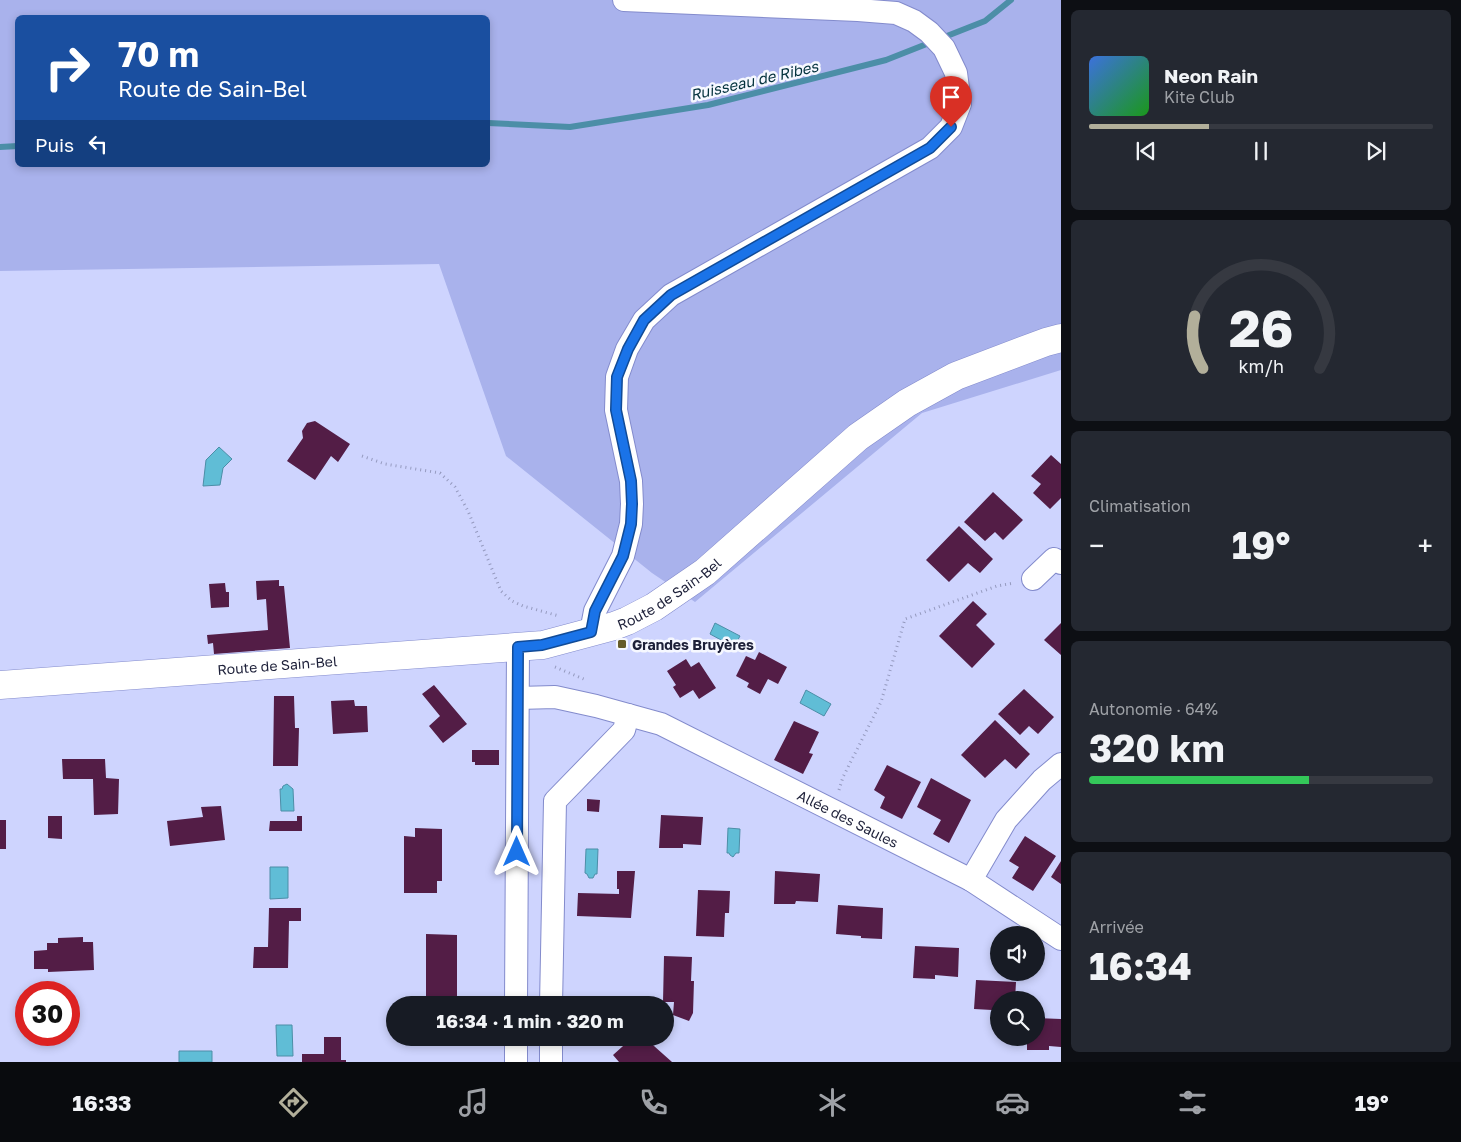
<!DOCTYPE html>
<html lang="fr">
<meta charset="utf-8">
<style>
:root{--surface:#171b24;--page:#242831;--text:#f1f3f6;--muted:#9ea1a6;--line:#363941;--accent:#b2af9a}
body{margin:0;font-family:"Golos Text",sans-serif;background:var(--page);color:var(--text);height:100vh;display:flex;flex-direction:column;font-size:19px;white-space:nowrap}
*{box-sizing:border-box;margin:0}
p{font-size:16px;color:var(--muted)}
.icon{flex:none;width:28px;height:28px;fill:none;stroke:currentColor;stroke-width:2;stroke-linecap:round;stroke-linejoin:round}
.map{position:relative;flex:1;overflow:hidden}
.details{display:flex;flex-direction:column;gap:10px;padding:10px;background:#0d0f14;width:400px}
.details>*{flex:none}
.guide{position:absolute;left:15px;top:15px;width:475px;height:152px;border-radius:8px;box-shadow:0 2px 8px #0003;background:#1a4fa0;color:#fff;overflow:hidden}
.tools{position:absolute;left:990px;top:926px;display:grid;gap:10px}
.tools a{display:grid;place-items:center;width:55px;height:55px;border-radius:50%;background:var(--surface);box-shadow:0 2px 8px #0003;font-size:25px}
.speed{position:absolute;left:15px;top:981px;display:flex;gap:10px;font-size:25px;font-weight:700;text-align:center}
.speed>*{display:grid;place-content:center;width:65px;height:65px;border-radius:50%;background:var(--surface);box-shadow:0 2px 8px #0003;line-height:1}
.speed .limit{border:8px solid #d22;background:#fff;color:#111}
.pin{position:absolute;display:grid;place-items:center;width:42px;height:42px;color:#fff;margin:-51px -21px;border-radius:50% 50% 50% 0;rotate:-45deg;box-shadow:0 0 5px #0007}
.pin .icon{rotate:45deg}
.me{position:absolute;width:55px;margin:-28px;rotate:0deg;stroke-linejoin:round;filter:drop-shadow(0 0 4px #0008)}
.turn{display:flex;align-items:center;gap:18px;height:105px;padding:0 20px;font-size:22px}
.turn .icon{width:65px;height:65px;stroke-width:2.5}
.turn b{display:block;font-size:35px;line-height:42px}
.then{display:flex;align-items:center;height:48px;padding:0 20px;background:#0003;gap:10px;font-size:19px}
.big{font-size:38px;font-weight:700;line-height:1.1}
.details .tile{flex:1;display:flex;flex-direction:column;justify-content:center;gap:8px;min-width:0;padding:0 18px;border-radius:8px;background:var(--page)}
.details .dial{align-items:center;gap:0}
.dial svg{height:130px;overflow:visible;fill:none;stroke:var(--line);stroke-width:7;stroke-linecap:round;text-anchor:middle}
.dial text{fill:var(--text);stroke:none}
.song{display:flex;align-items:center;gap:15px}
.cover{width:60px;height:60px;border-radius:8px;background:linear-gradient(135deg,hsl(220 70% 55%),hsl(120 70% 35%))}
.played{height:5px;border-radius:2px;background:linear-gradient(90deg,var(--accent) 35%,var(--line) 35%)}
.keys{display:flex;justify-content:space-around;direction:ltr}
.heat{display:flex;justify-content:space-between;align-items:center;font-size:28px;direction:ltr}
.charge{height:8px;border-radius:4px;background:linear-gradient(90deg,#34c759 64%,var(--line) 0)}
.trip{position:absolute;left:386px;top:996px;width:288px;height:50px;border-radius:25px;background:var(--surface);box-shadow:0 2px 8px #0003;font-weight:700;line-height:50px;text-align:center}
.tabs{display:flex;height:80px;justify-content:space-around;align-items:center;background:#090b0e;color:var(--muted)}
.tabs .icon{width:35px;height:35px}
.tabs .on{color:var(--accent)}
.tabs b{font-size:22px;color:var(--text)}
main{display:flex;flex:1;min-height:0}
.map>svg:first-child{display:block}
</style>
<main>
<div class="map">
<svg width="1061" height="1062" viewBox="0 0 1061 1062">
<rect width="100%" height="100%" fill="#ced4fe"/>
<path fill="#a9b2ec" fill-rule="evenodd" d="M 0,0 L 1061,0 L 1061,370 L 922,413 L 695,602 L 652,573 L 506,456 L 439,264 L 0,271 ZM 18,18 L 488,18 L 488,165 L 18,165 Z"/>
<path fill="#60bdd6" stroke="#4c8ea7" d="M 219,447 L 232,459 L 223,468 L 220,485 L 203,486 L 206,460 Z
M 715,623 L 740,636 L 734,647 L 710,634 Z
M 806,690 L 831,704 L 824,716 L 800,703 Z
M 287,784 L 293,789 L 294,811 L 281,811 L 280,789 L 282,789 L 283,786 Z
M 728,828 L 740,829 L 739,853 L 736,853 L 733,857 L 730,855 L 729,853 L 727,853 Z
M 586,849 L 598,849 L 597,874 L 595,874 L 593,878 L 589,878 L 587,874 L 585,873 Z
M 270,867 L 288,867 L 288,898 L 270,899 Z
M 276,1025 L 292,1025 L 293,1056 L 277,1056 Z
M 179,1051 L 212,1051 L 212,1062 L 179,1062 Z"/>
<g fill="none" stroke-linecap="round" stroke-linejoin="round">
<path stroke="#4c8ea7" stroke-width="6" d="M 488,123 L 570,127 L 708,105 L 886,60 L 985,21 L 1011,0
M 0,147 L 18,146"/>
</g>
<path fill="#531d46" d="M 315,421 L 350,444 L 338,462 L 331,456 L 315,480 L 287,461 L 303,438 L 302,431 L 307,423 Z
M 1051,455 L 1061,464 L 1061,498 L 1050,509 L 1033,493 L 1041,484 L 1031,476 Z
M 993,492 L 1023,520 L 1003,540 L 995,532 L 985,541 L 964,522 Z
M 959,526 L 993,559 L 980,573 L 968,563 L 949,582 L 926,560 Z
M 279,580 L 279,586 L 284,586 L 290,648 L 214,654 L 213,643 L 208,644 L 207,635 L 268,630 L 266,599 L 257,600 L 256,581 Z
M 225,583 L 226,592 L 229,592 L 229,607 L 211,608 L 209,584 Z
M 973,601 L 987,614 L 976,625 L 995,644 L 972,668 L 939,636 Z
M 1061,623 L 1061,655 L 1044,640 Z
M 759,652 L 787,667 L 778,684 L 768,679 L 760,694 L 747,687 L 749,683 L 736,676 L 746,656 L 755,660 Z
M 686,659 L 691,667 L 699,662 L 716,688 L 699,699 L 693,690 L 680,698 L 673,687 L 676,685 L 667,671 Z
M 434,685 L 467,724 L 443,743 L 429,726 L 440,716 L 422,694 Z
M 1024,689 L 1054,717 L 1038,734 L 1029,726 L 1020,735 L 998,714 Z
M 274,696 L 294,696 L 295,728 L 299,728 L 298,766 L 273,766 Z
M 354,700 L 355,706 L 367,706 L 368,732 L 333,734 L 331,701 Z
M 995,720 L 1030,754 L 1016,769 L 1005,759 L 985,778 L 961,755 Z
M 794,721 L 819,732 L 809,753 L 813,754 L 803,774 L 774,760 Z
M 472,750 L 499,750 L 499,765 L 475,765 L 475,762 L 472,762 Z
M 62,759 L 105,759 L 106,778 L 119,779 L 118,814 L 94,815 L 93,779 L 63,779 Z
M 887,765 L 921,782 L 902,819 L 880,808 L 885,797 L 874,790 Z
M 931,778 L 971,800 L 949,843 L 933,834 L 941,820 L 917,807 Z
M 587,799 L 600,800 L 599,812 L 587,811 Z
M 221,806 L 225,840 L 170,846 L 167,821 L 203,817 L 201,807 Z
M 661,815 L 703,817 L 701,845 L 683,844 L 683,848 L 659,848 Z
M 48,816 L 62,816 L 62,839 L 48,838 Z
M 297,816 L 302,816 L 302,831 L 269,831 L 270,821 L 297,821 Z
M 0,820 L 6,820 L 6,849 L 0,849 Z
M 415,828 L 442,829 L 442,881 L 437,881 L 437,893 L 404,893 L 404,836 L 415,837 Z
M 1025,836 L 1056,856 L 1033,891 L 1012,878 L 1019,867 L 1009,861 Z
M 1061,861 L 1061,884 L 1051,877 Z
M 617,871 L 635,871 L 631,918 L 577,916 L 578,893 L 619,894 L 619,889 L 617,889 Z
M 775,871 L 820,874 L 818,902 L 796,901 L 795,904 L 774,904 Z
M 698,890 L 730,891 L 729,913 L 725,913 L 724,937 L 696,936 Z
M 838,905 L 883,908 L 882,939 L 861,938 L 861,936 L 836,934 Z
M 269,908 L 301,908 L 301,921 L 289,921 L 288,968 L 253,968 L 254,947 L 268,947 Z
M 426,934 L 457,935 L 457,1001 L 426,1000 Z
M 83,937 L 83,942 L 93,942 L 94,970 L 48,972 L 48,969 L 34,969 L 34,951 L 47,950 L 47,943 L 58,943 L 58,938 Z
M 915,946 L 959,948 L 958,977 L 935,975 L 935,979 L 913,978 Z
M 664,956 L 692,957 L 691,981 L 694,981 L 693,1013 L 689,1021 L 673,1015 L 674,1002 L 663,1002 Z
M 976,980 L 1016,982 L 1015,1000 L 999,1000 L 999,1014 L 991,1013 L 992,1010 L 974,1009 Z
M 1036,1018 L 1061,1019 L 1061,1047 L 1049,1046 L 1049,1050 L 1027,1050 L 1027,1038 L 1036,1038 Z
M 324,1037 L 341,1037 L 341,1060 L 346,1060 L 346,1062 L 302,1062 L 302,1054 L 324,1054 Z
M 632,1038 L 645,1038 L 672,1062 L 619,1062 L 613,1055 Z"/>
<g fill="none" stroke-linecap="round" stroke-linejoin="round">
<defs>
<g id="minor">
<path d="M 1033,579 L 1054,559 L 1061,563"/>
<path d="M 591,632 L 595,611 L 623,556 L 631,524 L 632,504 L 631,481 L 616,410 L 617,377 L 627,349 L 644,320 L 671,295 L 930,148 L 951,127 L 960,104 L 956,73 L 944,48 L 929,32 L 914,21 L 896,13 L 858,10 L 624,0"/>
<path id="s1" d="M 518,698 L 555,697 L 596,706 L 661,724 L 971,880 L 1061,939"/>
<path d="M 971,880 L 1006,820 L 1042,780 L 1061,764"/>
<path d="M 516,1005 L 518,647"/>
<path d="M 551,1005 L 555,801 L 624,730 L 628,715"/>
<path d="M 516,1062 L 516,1038"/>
<path d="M 551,1062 L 551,1038"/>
</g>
<g id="secondary">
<path id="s2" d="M 0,685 L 543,645 L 614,626 L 627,621 L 654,607 L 705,572 L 858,437 L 907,403 L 956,376 L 1046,342 L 1061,338"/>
</g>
</defs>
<use href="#minor" stroke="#838bcc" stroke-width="24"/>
<use href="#secondary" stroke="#838bcc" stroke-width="29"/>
<path stroke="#959abf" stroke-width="3" stroke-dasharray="1 4" stroke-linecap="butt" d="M 362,456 L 385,464 L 440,473 L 455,487 L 468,511 L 501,591 L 512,601 L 523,606 L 559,616
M 555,667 L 586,680
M 839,790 L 843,777 L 881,702 L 905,619 L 997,586 L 1014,583"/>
<use href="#minor" stroke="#fff" stroke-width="22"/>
<use href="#secondary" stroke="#fff" stroke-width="28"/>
</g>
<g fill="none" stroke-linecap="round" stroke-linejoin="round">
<defs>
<path id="route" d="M 517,852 L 518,647 L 542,645 L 591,632 L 595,611 L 623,556 L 631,524 L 632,504 L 631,481 L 616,410 L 617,377 L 628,349 L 644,320 L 671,295 L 930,148 L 951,127"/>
</defs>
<use href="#route" stroke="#114b97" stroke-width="12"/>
<use href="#route" stroke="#1a73e8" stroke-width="9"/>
</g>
<rect fill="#665c29" stroke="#f6f8ff" stroke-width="2" x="617" y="639" width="10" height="10" rx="2.5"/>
<g text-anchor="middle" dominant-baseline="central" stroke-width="5" stroke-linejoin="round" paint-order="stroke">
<g font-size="14" fill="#1c1f38" stroke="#f6f8ff">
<text stroke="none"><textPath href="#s2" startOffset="682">Route de Sain-Bel</textPath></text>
<text stroke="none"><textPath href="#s2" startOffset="278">Route de Sain-Bel</textPath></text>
<text stroke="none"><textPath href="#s1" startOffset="356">Allée des Saules</textPath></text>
</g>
<g font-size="14" font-weight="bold" fill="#1c1f38" stroke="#f6f8ff" text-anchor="start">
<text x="632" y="644">Grandes Bruyères</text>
</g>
<g font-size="15" font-style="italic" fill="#04323d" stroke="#f6f8ff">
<text transform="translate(754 80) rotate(-13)">Ruisseau de Ribes</text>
</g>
</g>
</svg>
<div class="tools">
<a><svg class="icon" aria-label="sound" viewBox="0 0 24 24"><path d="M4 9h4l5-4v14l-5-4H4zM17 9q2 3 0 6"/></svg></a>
<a><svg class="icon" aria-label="search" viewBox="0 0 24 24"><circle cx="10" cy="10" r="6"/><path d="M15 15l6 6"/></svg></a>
</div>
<div class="speed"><div class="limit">30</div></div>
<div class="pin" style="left:951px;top:127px;background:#d93025"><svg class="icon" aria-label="arrive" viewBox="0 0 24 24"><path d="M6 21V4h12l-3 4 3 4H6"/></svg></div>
<svg class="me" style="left:517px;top:852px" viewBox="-20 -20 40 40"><path d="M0-17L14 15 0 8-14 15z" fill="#1a73e8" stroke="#fff" stroke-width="4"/></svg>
<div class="trip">16:34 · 1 min · 320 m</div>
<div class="guide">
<div class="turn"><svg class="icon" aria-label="right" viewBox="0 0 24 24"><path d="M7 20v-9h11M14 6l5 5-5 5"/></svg><div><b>70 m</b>Route de Sain-Bel</div></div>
<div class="then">Puis<svg class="icon" aria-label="left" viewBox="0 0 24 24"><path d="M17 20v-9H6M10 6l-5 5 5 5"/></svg></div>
</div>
</div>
<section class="details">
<div class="tile">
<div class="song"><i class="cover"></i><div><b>Neon Rain</b><p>Kite Club</p></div></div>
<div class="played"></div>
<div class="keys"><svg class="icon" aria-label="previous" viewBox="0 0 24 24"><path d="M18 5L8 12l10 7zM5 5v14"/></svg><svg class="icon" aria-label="pause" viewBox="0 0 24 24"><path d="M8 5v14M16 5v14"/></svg><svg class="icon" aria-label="next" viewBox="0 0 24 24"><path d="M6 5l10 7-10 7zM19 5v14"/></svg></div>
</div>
<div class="tile dial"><svg viewBox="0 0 100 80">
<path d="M14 69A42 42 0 1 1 86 69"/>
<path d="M14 69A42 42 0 0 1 9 37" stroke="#b2af9a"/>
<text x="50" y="56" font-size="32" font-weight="700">26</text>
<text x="50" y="72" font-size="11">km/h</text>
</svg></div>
<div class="tile"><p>Climatisation</p>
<div class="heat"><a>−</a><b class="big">19°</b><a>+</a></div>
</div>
<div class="tile"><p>Autonomie · 64%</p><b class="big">320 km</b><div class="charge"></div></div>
<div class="tile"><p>Arrivée</p><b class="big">16:34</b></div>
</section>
</main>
<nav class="tabs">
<b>16:33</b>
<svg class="icon on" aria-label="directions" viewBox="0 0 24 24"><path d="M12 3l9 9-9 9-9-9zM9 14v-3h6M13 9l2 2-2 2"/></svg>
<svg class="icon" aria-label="music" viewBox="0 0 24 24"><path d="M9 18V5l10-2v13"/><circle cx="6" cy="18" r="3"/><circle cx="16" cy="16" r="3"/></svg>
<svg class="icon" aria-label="phone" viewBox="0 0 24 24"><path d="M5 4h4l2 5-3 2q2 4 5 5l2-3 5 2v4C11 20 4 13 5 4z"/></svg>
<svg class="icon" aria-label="climate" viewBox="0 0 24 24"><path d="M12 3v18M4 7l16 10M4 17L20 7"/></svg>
<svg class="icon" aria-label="car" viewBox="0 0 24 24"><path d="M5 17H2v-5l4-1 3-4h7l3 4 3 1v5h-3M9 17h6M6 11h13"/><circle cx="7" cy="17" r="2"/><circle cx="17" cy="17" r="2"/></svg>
<svg class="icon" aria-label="filters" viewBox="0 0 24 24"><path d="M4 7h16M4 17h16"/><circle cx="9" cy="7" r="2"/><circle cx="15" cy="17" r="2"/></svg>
<b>19°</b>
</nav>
